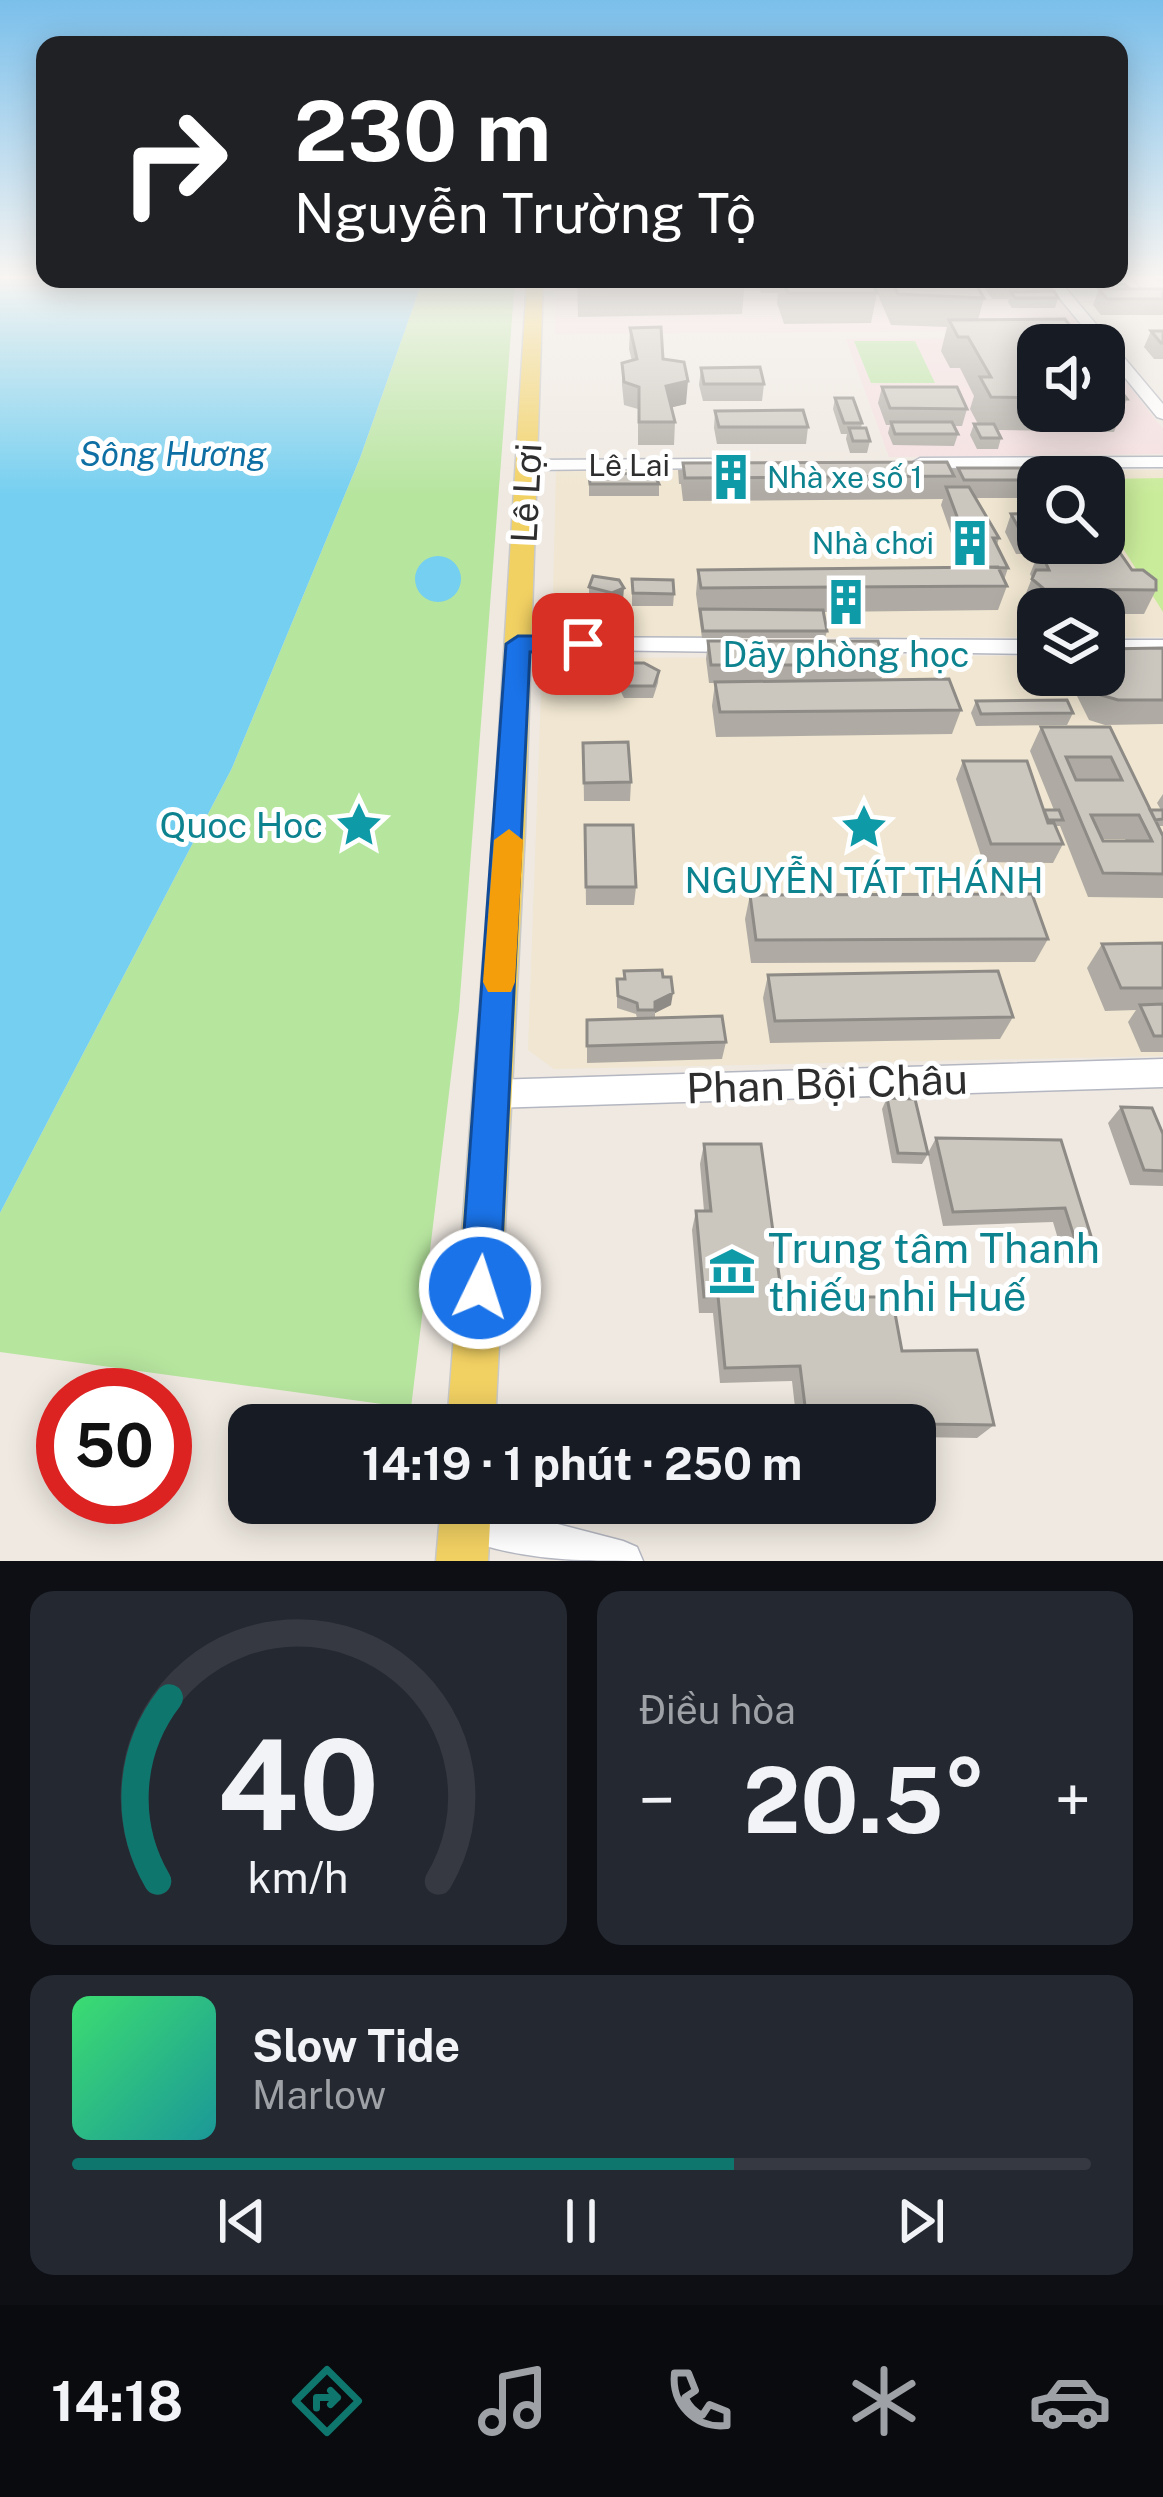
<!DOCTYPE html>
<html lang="vi">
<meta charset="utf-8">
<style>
:root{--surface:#171b24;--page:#242831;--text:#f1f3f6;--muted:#9ea1a6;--line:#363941;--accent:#0f766e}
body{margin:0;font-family:"Public Sans",sans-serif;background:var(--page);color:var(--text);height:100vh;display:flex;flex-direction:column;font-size:45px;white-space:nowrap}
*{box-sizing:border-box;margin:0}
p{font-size:39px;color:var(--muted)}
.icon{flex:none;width:66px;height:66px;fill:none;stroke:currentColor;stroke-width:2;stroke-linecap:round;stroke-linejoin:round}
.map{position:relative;height:1561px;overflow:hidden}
.sheet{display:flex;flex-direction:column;gap:30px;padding:30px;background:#0d0f14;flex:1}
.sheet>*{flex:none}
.banner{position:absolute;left:36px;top:36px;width:1092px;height:252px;border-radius:24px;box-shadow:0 6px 30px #0003;background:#202124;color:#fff;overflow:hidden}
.buttons{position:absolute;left:1017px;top:324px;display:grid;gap:24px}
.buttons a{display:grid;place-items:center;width:108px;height:108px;border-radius:24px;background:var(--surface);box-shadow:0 6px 30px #0003;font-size:60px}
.speed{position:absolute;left:36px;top:1368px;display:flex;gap:24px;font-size:60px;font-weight:700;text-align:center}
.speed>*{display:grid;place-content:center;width:156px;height:156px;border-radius:50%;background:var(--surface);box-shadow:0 6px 30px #0003;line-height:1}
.speed .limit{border:18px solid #d22;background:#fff;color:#111}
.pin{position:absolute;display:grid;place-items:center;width:102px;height:102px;color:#fff;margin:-51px;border-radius:24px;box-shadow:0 6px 18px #0006}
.me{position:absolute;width:132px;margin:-66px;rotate:4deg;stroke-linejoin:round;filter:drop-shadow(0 0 9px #0008)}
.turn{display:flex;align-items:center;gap:42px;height:252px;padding:0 60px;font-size:54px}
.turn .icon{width:156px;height:156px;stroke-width:2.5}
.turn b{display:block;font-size:84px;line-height:102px}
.big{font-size:90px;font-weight:700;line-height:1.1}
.sheet .widget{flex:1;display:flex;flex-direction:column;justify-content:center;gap:18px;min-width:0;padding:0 42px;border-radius:24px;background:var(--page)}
.sheet .dial{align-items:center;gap:0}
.dial svg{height:312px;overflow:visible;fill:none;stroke:var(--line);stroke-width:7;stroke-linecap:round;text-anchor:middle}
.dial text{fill:var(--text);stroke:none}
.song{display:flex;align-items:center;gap:36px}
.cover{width:144px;height:144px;border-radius:18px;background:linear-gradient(135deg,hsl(140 70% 55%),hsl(180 70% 35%))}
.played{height:12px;border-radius:6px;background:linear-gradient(90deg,var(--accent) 65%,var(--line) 65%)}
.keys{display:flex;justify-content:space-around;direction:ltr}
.heat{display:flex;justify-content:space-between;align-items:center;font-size:66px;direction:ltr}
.sheet .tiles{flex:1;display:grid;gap:30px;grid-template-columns:1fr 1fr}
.widget:last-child{grid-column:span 2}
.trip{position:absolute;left:228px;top:1404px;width:708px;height:120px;border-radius:24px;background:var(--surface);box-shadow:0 6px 30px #0003;font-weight:700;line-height:120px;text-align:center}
.dock{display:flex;height:192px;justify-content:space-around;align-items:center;background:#090b0e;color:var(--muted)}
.dock .icon{width:84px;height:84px}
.dock .current{color:var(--accent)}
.dock b{font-size:54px;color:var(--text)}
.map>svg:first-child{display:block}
</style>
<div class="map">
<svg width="1163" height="1561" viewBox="0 0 1163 1561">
<rect width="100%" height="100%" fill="#efe9e1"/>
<path fill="#f0e6d1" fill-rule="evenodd" d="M 556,470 L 1163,470 L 1163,637 L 1104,637 L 1104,609 L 1038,609 L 1038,637 L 552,638 ZM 1038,477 L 1104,477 L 1104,543 L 1038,543 Z
M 1038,656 L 1038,675 L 1104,675 L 1163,656 L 1163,1056 L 554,1069 L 528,1050 L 542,666 L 559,658 Z"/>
<path fill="#f5dfe0" d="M 556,279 L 1042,279 L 1084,330 L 555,334 Z
M 1092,338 L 1097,345 L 1038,345 L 1038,411 L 1104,411 L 1104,354 L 1163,429 L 1163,454 L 889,457 L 846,339 Z"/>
<path fill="#b6e59e" d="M 423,279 L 515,279 L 459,1010 L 411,1408 L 0,1352 L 0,1213 L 232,768 L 360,458 Z
M 854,341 L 915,341 L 935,383 L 871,383 Z"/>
<path fill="#c9ec9a" d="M 1163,478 L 1163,612 L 1104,518 L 1104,479 Z"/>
<path fill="#75cff0" d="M 0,276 L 423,279 L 360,458 L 232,768 L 0,1213 Z
M415 579a23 23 0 1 1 46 0a23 23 0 1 1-46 0Z"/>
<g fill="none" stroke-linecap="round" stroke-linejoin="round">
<defs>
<path id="minor" d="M 1119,276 L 1129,276 L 1143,292 L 1141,295 L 1131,295 L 1117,279 Z
M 1044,279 L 1058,279 L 1163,404 L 1163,419 L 1157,417 L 1104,352 L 1104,345 L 1098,345 Z
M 1163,457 L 1163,467 L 920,468 L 911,463 L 920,458 Z
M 711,459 L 720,464 L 717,468 L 528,470 L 519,465 L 528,460 Z
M 518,637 L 738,638 L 749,645 L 738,652 L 511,649 L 507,644 Z
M 851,639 L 1038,640 L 1038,654 L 844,651 L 840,646 L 844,641 Z
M 1104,640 L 1163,640 L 1163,654 L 1104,654 Z
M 1163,1059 L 1163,1087 L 492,1108 L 481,1104 L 477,1094 L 481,1084 L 492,1080 Z
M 458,1503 L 477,1503 L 623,1541 L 637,1547 L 643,1561 C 572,1561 518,1561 451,1534 L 445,1520 L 451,1506 Z"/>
<path id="major" d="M 527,279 L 543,279 L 525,831 L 495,1425 L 447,1425 L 493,831 Z
M 441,1503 L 491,1503 L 488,1561 L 436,1561 Z"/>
</defs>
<use href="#minor" stroke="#b4b7c1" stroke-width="3"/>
<use href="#major" stroke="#c9c9c9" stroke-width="3"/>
<use href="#minor" fill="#fff" fill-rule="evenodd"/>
<use href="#major" fill="#f2d163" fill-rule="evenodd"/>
</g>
<path fill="#afaba4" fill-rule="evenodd" d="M 1150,276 L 1163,276 L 1163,282 L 1157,282 Z
M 577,279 L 870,279 L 877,293 L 871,323 L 784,324 L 777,303 L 778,293 L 761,293 L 757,280 L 745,280 L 742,314 L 578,317 Z
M 871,279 L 973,279 L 984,298 L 978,320 L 1079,338 L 1077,345 L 1038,345 L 1038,411 L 1104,411 L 1104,375 L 1127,399 L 1114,432 L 997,430 L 1001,438 L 998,449 L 977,449 L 970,435 L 974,424 L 978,424 L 970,409 L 974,396 L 960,368 L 950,368 L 941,351 L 947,327 L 891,325 Z
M 979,279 L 1056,279 L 1052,291 L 1058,298 L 1055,308 L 1012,308 L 1008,302 L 1009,299 L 992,299 Z
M 1104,284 L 1130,289 L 1163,289 L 1163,315 L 1101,315 L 1093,305 L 1099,289 L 1102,289 Z
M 630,328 L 663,359 L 686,404 L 672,407 L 675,422 L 674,445 L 638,445 L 638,409 L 624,405 L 622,385 L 622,363 L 632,361 L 629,349 Z
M 1151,331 L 1163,331 L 1163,359 L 1154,359 L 1144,347 Z
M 701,368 L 764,384 L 762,401 L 703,401 L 699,385 Z
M 882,387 L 967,409 L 962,426 L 954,426 L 958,434 L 954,446 L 893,445 L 888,433 L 890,425 L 886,425 L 878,403 Z
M 835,398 L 862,423 L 861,428 L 870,441 L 867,453 L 850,453 L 846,439 L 847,434 L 841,434 L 833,409 Z
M 715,411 L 808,427 L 806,444 L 717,444 L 714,428 Z
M 950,468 L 1038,477 L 1038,498 L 975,498 L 999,538 L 997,545 L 1008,568 L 1004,580 L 1007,586 L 998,610 L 823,612 L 827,631 L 825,638 L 702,638 L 696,594 L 698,570 L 970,567 L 964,556 L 959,556 L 941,505 L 943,499 L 683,501 L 681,484 L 679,484 L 678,470 Z
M 589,476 L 659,484 L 659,496 L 589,496 Z
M 1038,513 L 1038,543 L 1097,543 L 1097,545 L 1156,590 L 1144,614 L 1104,614 L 1104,609 L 1038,609 L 1038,613 L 1034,613 L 1022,603 L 1032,578 L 1030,574 L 1038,554 L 1016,554 L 1005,532 L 1011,514 Z
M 593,576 L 623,600 L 612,606 L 589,599 L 589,587 Z
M 632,579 L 674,594 L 673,606 L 632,606 Z
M 708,641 L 885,665 L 881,680 L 961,710 L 952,734 L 716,737 L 712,706 L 715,683 L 709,683 L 706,659 Z
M 1163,648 L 1163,724 L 1105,725 L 1089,720 L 1069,680 L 1071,675 L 1104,675 Z
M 659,671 L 658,683 L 653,698 L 624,698 L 617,684 L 618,672 Z
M 976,701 L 1073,713 L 1067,725 L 976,726 L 971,713 Z
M 1041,727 L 1110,727 L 1150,810 L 1161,810 L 1157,803 L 1163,794 L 1163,826 L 1158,826 L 1163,837 L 1163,898 L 1088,897 L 1060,826 L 1056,826 L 1063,844 L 1053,863 L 983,862 L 956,779 L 963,761 L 1044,810 L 1054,810 L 1030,751 ZM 1102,839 L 1125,839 L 1126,841 L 1103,841 Z
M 583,743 L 631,782 L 630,801 L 584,801 Z
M 585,825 L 636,887 L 634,905 L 586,905 Z
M 750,895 L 1048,939 L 1035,962 L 751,963 L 745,919 Z
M 1163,943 L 1163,1052 L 1141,1052 L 1128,1022 L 1136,1010 L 1105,1011 L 1087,968 L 1102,944 Z
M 624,971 L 663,977 L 671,1005 L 655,1013 L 655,1018 L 726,1042 L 722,1059 L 587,1063 L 587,1020 L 637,1018 L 636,1014 L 617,1008 L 617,979 L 624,979 Z
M 768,975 L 1013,1017 L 1000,1039 L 770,1043 L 763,998 Z
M 887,1098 L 928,1153 L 936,1138 L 1061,1140 L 1096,1252 L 1082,1266 L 1066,1266 L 1053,1222 L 943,1226 L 928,1154 L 922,1164 L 892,1163 L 882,1109 Z
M 1121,1107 L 1163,1134 L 1163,1186 L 1130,1185 L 1108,1123 Z
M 704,1144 L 782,1297 L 902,1351 L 994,1425 L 977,1438 L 915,1437 L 915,1425 L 797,1425 L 792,1381 L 720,1383 L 713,1313 L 699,1313 L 692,1230 L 696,1211 L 704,1211 L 700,1164 Z"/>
<path fill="#8e8b86" d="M 688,381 L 686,404 L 665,409 L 666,386 Z
M 624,588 L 623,600 L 612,606 L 612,593 Z
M 673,993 L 671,1005 L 655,1013 L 655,1002 Z"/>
<path fill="#cbc7bf" stroke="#8e8b86" stroke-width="3" fill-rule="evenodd" d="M 578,279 L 744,279 L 746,284 L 578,287 Z
M 783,279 L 870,279 L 877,293 L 788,293 Z
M 891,279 L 973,279 L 984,298 L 898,294 Z
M 1104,284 L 1124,284 L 1130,289 L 1110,289 Z
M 1099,289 L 1163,289 L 1163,299 L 1107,299 Z
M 1054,291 L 1058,298 L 1015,298 L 1011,292 Z
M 1065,319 L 1079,338 L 1056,338 L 1060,345 L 1038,345 L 1038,398 L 991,397 L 980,377 L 991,377 L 968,337 L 958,337 L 949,320 Z
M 661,327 L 663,359 L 684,362 L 688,381 L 666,386 L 675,422 L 639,422 L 639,387 L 624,382 L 622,363 L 637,359 L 630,328 Z
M 1151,331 L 1163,331 L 1163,343 L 1161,343 Z
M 760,367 L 764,384 L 704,384 L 701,368 Z
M 1104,375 L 1109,375 L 1127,399 L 1104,399 Z
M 882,387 L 957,387 L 967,409 L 890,408 Z
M 835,398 L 853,398 L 862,423 L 844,423 Z
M 803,410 L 808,427 L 719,427 L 715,411 Z
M 891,422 L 952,422 L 958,434 L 895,434 Z
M 974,424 L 994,424 L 1001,438 L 981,438 Z
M 849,428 L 866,428 L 870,441 L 853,441 Z
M 947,462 L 954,476 L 685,478 L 683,463 Z
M 958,468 L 1065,468 L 1070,477 L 1038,477 L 1038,480 L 964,480 Z
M 653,472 L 659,484 L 590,484 L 589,476 Z
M 946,487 L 969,487 L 999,538 L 993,538 L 1008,568 L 984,567 L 970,538 L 965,538 Z
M 1038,513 L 1038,536 L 1023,536 L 1011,514 Z
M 1051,543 L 1091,543 L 1118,550 L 1132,570 L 1143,570 L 1156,580 L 1156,590 L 1044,589 L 1032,579 L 1036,570 L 1049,570 L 1040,550 Z
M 998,567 L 1007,586 L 701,588 L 698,570 Z
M 593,576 L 619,580 L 624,588 L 612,593 L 589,587 Z
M 632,579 L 673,580 L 674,594 L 633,593 Z
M 700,609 L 823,610 L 827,631 L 703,631 Z
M 708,641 L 878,641 L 885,665 L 711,665 Z
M 1163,648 L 1163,700 L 1118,700 L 1101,695 L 1091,675 L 1104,675 L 1104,649 Z
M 631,663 L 644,663 L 659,671 L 654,686 L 624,686 L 618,672 Z
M 949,679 L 961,710 L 720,712 L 715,682 Z
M 1067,700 L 1073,713 L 981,714 L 976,701 Z
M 1041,727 L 1110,727 L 1163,836 L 1163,874 L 1103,873 ZM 1066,757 L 1111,757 L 1122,780 L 1076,780 ZM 1091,815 L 1139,815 L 1152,841 L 1103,841 Z
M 628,742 L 631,782 L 584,783 L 583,743 Z
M 963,761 L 1027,761 L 1048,823 L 1054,823 L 1063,844 L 991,844 Z
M 1044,810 L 1059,810 L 1063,820 L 1048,820 Z
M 1150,810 L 1163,810 L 1163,819 L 1155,820 Z
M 585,825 L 633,825 L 636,887 L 586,887 Z
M 1032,894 L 1048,939 L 756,940 L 750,895 Z
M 1163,943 L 1163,988 L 1121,988 L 1102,944 Z
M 662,970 L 663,977 L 671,977 L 673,993 L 655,1002 L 655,1010 L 638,1010 L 637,1003 L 618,996 L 617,979 L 625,979 L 624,971 Z
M 998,971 L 1013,1017 L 775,1021 L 768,975 Z
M 1163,1004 L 1163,1036 L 1154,1036 L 1140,1005 Z
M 722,1016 L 726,1042 L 587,1046 L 587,1020 Z
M 887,1098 L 915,1099 L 928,1154 L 898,1153 Z
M 1121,1107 L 1152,1108 L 1163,1134 L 1163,1171 L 1144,1170 Z
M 936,1138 L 1061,1140 L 1096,1252 L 1079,1252 L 1065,1208 L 953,1212 Z
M 704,1144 L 761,1144 L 782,1297 L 892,1297 L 902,1351 L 977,1350 L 994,1425 L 926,1424 L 925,1412 L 806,1414 L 800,1366 L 725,1368 L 718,1296 L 704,1297 L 696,1211 L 711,1211 Z"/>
<linearGradient id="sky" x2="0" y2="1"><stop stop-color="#7abfeb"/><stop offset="0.56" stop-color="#f8f5f2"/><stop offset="1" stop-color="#f8f5f2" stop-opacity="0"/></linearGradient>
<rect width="1163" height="495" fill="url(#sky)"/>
<path fill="#1a73e8" stroke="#114b97" stroke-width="3" d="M 583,636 L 592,639 L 592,650 L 530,652 L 500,1288 L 494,1303 L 480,1308 L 466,1303 L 460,1288 L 506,644 L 518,636 Z"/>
<path fill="#f59e0b" d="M 509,829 L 523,840 L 515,982 L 511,992 L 488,992 L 483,982 L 494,840 Z"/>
<defs>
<symbol id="building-bare" viewBox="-9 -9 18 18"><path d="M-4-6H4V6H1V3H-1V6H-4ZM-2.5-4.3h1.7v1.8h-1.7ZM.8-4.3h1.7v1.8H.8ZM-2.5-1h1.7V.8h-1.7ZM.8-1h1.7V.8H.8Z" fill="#0f9aa8" stroke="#fff" stroke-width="2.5" paint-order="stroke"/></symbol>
<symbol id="sight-bare" viewBox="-9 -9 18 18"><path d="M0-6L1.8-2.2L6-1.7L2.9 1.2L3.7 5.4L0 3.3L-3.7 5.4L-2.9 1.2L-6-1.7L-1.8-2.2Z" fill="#0f9aa8" stroke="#fff" stroke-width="2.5" paint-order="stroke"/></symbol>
<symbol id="museum-bare" viewBox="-9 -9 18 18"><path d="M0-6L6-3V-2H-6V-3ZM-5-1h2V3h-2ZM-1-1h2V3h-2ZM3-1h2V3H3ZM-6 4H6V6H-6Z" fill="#0f9aa8" stroke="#fff" stroke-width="2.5" paint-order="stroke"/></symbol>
</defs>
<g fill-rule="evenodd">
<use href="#building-bare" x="698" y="444" width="66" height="66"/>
<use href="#building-bare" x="937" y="510" width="66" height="66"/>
<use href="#building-bare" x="813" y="569" width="66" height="66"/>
<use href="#sight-bare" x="326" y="792" width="66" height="66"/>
<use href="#sight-bare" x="831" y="794" width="66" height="66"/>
<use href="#museum-bare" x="699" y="1238" width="66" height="66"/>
</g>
<g text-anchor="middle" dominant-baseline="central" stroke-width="10" stroke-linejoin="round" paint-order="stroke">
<g font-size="30" fill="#2e2e2e" stroke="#fff">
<text x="629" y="465">Lê Lai</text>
</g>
<g font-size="30" fill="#0d838f" stroke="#fff" text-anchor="start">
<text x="767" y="477">Nhà xe số 1</text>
<text x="934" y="543" text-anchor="end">Nhà chơi</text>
</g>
<g font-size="33" font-style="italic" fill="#0d6fa3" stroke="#fff">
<text x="173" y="454">Sông Hương</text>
</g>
<g font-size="36" fill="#2e2e2e" stroke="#fff">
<text transform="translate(526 493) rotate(-87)">Lê Lợi</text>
</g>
<g font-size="36" fill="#0d838f" stroke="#fff">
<text x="846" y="654">Dãy phòng học</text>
<text x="323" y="825" text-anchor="end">Quoc Hoc</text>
<text x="864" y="880">NGUYỄN TÁT THÁNH</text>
</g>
<g font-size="42" fill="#2e2e2e" stroke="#fff">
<text transform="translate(827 1083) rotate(-2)">Phan Bội Châu</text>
</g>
<g font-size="42" fill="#0d838f" stroke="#fff" text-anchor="start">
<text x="768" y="1247">Trung tâm Thanh<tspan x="768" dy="48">thiếu nhi Huế</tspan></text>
</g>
</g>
</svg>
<div class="buttons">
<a><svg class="icon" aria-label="sound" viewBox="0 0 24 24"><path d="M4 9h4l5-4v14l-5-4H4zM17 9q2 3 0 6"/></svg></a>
<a><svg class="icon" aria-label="search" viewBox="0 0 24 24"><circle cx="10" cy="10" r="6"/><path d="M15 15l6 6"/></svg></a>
<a><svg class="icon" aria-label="layers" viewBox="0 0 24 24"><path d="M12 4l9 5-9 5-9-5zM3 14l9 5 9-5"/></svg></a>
</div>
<div class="speed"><div class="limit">50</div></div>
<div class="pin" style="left:583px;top:644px;background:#d93025"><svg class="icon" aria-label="arrive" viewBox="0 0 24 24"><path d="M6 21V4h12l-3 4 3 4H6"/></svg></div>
<svg class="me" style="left:480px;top:1288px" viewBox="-20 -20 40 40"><circle r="17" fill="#1a73e8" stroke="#fff" stroke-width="3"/><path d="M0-11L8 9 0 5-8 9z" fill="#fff"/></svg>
<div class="trip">14:19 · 1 phút · 250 m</div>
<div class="banner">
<div class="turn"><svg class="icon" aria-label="right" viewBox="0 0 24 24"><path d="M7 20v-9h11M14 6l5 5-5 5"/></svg><div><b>230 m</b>Nguyễn Trường Tộ</div></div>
</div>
</div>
<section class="sheet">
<div class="tiles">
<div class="widget dial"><svg viewBox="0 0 100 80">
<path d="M14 69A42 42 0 1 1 86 69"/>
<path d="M14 69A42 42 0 0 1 17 22" stroke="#0f766e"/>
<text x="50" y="56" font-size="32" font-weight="700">40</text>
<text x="50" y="72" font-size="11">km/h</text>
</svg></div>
<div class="widget"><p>Điều hòa</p>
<div class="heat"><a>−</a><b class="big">20.5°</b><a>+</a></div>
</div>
<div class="widget">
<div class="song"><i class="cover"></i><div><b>Slow Tide</b><p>Marlow</p></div></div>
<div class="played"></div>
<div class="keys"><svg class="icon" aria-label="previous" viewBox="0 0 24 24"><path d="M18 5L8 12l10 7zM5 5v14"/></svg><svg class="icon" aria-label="pause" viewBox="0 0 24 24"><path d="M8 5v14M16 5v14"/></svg><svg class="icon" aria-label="next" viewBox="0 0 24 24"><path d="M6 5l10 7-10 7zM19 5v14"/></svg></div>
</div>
</div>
</section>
<nav class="dock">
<b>14:18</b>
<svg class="icon current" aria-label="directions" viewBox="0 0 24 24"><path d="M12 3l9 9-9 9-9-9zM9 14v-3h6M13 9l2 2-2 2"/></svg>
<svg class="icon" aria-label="music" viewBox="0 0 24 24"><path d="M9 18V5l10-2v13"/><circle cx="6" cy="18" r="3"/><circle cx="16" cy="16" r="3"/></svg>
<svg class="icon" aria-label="phone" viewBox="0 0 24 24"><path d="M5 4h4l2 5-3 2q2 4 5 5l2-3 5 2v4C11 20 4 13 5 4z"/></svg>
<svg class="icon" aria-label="climate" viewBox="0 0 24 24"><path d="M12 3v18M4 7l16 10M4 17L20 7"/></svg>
<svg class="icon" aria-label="car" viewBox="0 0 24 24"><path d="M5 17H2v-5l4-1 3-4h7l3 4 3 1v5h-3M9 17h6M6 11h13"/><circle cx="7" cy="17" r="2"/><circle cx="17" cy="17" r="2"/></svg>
</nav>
